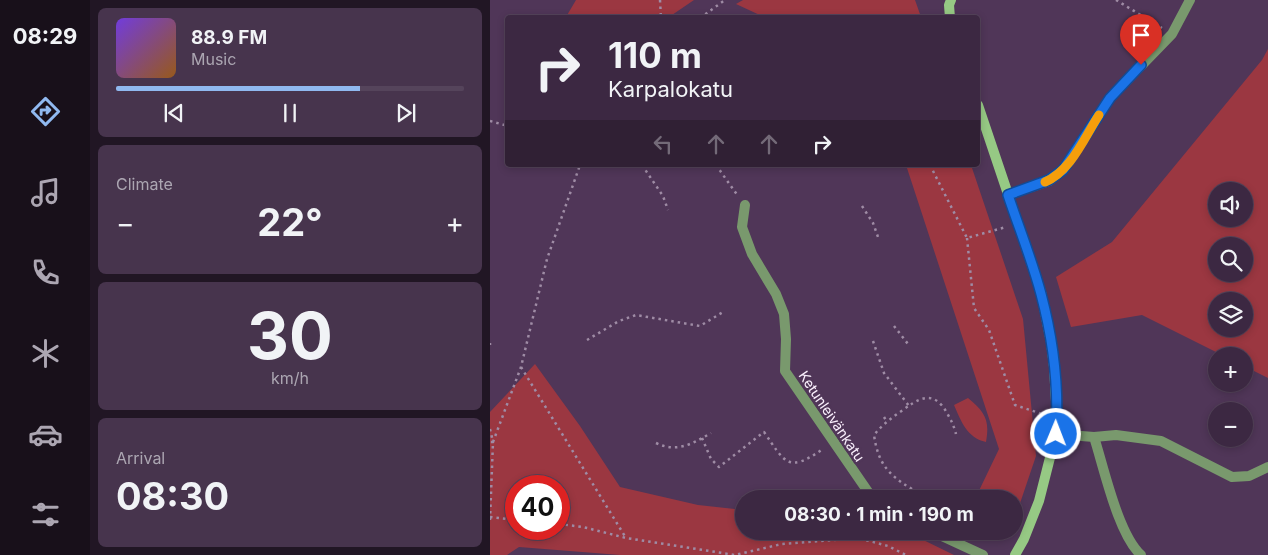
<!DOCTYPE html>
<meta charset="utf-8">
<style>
:root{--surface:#3c2842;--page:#47344d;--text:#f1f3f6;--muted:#aca6b2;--line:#55445b;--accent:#90b9f0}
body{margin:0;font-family:Inter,sans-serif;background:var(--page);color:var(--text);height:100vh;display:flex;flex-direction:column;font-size:19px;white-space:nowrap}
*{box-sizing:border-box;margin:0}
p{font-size:16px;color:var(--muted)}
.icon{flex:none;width:28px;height:28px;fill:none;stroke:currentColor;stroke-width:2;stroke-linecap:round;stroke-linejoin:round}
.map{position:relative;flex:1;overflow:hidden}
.drawer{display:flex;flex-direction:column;gap:8px;padding:8px;background:#211624;width:400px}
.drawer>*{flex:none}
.banner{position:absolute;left:15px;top:15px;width:475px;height:152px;border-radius:5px;box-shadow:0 2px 8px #0003,0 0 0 1px var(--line);background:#3c2842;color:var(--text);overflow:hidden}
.tools{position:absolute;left:718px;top:182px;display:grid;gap:10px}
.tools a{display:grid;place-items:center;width:45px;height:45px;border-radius:50%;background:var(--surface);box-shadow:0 2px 8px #0003,0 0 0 1px var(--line);font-size:25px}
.speed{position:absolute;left:15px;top:475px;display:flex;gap:10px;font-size:25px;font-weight:700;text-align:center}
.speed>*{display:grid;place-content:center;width:65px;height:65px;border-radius:50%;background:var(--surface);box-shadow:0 2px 8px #0003,0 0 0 1px var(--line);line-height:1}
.speed .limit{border:8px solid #d22;background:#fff;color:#111}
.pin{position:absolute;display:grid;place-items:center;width:42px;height:42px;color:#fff;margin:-51px -21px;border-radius:50% 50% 50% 0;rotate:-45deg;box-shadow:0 0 5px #0007}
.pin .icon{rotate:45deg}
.me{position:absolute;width:55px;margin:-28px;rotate:1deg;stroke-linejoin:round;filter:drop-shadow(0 0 4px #0008)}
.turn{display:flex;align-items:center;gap:18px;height:105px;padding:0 20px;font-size:22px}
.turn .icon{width:65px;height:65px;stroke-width:2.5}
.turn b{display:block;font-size:35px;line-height:42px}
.lanes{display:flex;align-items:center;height:48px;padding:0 20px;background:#0003;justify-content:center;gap:25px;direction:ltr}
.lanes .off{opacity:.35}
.big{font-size:38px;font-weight:700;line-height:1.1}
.drawer .card{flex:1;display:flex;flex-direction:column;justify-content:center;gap:8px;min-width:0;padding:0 18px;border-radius:8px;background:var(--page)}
.drawer .dial{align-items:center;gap:0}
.dial b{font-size:65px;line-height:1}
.song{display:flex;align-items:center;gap:15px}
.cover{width:60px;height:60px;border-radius:8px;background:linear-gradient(135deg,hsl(260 70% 55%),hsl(30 70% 35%))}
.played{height:5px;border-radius:2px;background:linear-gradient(90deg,var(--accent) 70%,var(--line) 70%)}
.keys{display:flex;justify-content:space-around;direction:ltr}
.heat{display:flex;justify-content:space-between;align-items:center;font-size:28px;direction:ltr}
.trip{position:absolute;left:245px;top:490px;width:288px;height:50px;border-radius:25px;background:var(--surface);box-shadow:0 2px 8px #0003,0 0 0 1px var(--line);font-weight:700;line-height:50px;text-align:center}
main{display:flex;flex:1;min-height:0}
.menu{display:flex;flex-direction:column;width:90px;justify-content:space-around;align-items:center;background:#18101a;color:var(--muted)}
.menu .icon{width:35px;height:35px}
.menu .active{color:var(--accent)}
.menu b{font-size:22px;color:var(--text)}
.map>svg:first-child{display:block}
</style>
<main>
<nav class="menu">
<b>08:29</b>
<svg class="icon active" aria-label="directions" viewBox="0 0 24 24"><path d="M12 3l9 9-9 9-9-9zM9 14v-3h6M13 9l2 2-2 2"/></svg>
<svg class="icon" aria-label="music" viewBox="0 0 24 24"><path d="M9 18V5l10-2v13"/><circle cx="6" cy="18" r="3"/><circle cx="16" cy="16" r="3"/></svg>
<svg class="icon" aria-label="phone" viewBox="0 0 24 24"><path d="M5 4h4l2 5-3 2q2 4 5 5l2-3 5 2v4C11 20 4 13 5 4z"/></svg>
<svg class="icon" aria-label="climate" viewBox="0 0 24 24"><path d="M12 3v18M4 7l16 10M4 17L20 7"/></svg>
<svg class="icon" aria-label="car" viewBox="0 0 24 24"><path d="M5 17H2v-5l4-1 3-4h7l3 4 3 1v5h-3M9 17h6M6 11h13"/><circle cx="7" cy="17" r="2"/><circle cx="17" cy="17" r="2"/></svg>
<svg class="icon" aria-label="filters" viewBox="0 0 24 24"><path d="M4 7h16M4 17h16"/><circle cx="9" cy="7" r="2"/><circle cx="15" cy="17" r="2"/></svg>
</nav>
<section class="drawer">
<div class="card">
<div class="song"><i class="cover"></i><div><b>88.9 FM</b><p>Music</p></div></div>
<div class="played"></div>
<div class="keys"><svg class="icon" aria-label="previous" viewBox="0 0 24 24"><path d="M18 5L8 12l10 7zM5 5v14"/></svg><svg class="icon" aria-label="pause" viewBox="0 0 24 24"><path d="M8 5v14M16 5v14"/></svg><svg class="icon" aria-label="next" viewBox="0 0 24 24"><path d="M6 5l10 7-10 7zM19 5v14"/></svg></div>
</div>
<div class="card"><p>Climate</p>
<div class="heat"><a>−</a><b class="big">22°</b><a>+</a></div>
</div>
<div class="card dial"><b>30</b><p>km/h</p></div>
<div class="card"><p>Arrival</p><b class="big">08:30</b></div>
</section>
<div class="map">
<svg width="778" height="555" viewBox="0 0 778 555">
<rect width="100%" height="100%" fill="#503658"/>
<path fill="#9b3741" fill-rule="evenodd" d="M 86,0 L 204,0 L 179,17 L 76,17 Z
M 253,0 L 425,0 L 431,17 L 274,17 L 246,4 Z
M 778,49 L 778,378 L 754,366 L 754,356 L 734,356 L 652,315 L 581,327 L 566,277 L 622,242 L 772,60 ZM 754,191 L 754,219 L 726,219 L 726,191 ZM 754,246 L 754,274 L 726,274 L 726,246 ZM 754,301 L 754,329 L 726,329 L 726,301 Z
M 416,165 L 481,165 L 533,319 L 546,456 L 524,521 L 524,499 L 485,499 L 509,449 Z
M 45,364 L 90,426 L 130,487 L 208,505 L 254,510 L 254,531 L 415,531 L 464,555 L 130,555 L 29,547 L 17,555 L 0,555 L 0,412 ZM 26,486 L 69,486 L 69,529 L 26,529 Z
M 478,398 C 495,412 500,420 496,442 C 477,438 471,421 464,405 Z"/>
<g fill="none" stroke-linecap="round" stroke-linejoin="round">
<path stroke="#9f8ca5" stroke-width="2.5" stroke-dasharray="2.5 4" stroke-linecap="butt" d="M 170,0 L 171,18
M 626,0 L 672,28
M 210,18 L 235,0
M 0,121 L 18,126
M 152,165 L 173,196 L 178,210
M 226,165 L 248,196
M 440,165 L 477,238 L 516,227
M 372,206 L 383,223 L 388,237
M 477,238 L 484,308 L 499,330 L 525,405 L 555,415
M 404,326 L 418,344
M 97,340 L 129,321 L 146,315 L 210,326 L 233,312
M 383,341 L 394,373 L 419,406
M 0,343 L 0,345
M 31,367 L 136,538
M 394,417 L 397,422
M 0,429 L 3,442 L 0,442
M 212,438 L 221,459 L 229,467 L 274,432 C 295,462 297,474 333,449
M 166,443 C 187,453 202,444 221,433
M 422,489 C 398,475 388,463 384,435 C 391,426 400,419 410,412 C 428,399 443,388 457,413 C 461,420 464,426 466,434
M 0,517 L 26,520
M 0,520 L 3,442 L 31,367 L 57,259 L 90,165
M 69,524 L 93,527 L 136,538 L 245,555 L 292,544 L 368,538 L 398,546 L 416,555"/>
<path stroke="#79996d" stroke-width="10" d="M 518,195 L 559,181 L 573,170 L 620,98 L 682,34 L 700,0
M 255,205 L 252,227 L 262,254 L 286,294 L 294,314 L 296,339 L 295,371 L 383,499
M 566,434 L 604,437 L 626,435 L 671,441 L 742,477 L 759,476 L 778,467
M 604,437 C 614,468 628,534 651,555
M 441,531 L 493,555"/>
<path stroke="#96c984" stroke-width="10" d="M 460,18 L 459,5 L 461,0
M 488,105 L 551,292 L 561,342 L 564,367 L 567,419 L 566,434 L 549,501 L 534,539 L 525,555"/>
</g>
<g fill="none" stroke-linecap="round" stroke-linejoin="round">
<defs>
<path id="route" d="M 566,434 C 569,388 563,339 551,294 C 542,260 529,228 518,195 L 559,180 L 573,170 L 620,98 L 651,65"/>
</defs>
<use href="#route" stroke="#114b97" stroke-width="12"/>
<use href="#route" stroke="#1a73e8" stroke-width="9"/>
<path stroke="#f59e0b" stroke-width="9" d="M 555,182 C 581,171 594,138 609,115"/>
</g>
<g text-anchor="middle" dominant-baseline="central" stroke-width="5" stroke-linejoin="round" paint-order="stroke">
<g font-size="14" fill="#faf0fd" stroke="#503658">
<text transform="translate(342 416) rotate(56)">Ketunleivänkatu</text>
</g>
</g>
</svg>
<div class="tools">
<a><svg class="icon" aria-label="sound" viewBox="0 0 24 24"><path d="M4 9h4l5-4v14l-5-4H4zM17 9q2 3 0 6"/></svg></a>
<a><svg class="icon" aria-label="search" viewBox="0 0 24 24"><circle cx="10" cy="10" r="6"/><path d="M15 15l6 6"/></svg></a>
<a><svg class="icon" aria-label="layers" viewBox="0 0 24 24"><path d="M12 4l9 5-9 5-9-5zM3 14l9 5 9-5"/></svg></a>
<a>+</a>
<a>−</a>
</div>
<div class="speed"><div class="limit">40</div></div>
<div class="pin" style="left:651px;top:65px;background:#d93025"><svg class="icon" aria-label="arrive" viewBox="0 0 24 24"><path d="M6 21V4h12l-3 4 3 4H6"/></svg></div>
<svg class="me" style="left:566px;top:434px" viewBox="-20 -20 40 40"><circle r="17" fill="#1a73e8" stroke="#fff" stroke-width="3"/><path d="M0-11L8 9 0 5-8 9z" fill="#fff"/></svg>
<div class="trip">08:30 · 1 min · 190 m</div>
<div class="banner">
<div class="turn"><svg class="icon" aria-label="right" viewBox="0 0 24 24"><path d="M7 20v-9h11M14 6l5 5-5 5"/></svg><div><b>110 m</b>Karpalokatu</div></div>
<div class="lanes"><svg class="icon off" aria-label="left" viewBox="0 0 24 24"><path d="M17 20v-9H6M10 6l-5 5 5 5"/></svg><svg class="icon off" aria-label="ahead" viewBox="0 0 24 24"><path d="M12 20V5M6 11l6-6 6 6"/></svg><svg class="icon off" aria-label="ahead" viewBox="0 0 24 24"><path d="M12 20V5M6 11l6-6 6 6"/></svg><svg class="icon" aria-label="right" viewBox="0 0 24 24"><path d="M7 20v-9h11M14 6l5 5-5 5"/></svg></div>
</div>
</div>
</main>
